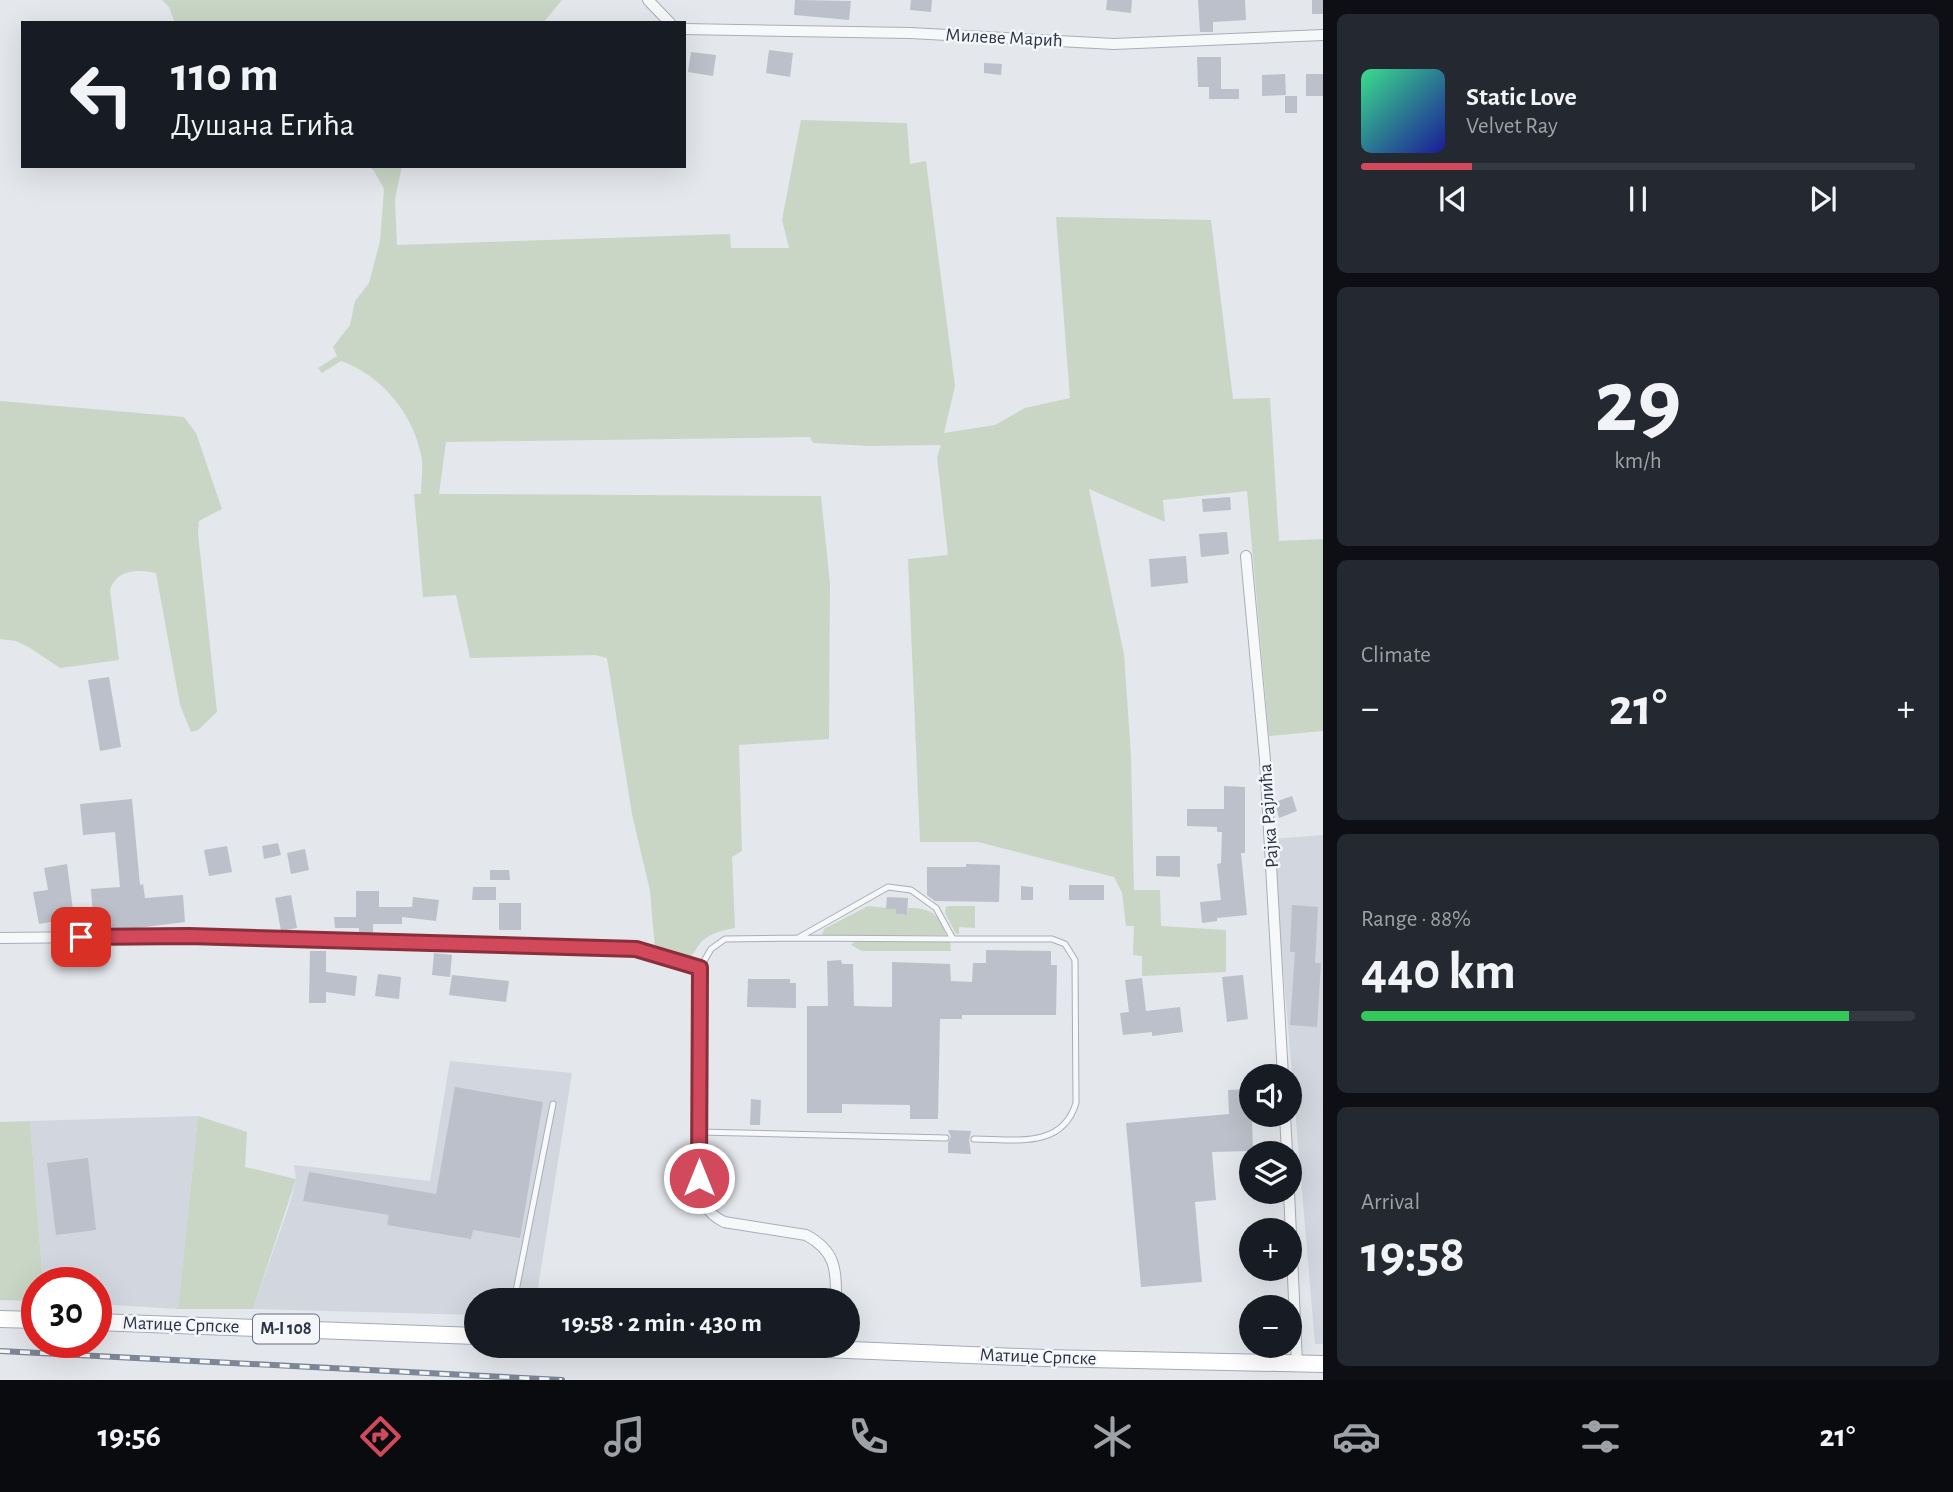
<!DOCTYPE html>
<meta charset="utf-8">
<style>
:root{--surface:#171b24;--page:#242831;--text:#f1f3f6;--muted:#9ea1a6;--line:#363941;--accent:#d1495b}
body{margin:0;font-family:"Alegreya Sans",sans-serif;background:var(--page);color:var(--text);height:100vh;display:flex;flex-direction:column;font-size:26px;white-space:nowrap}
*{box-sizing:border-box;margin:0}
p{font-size:23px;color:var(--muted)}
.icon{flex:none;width:38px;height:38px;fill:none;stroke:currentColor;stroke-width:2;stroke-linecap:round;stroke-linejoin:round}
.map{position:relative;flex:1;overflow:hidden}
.drawer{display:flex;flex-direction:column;gap:14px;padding:14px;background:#0d0f14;width:630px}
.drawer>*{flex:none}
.guide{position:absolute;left:21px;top:21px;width:665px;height:147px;border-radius:0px;box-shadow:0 7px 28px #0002;background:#171b24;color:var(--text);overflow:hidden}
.tools{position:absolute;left:1239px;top:1064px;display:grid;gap:14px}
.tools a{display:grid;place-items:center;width:63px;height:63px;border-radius:50%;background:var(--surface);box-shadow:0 7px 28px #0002;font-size:35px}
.speed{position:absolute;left:21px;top:1267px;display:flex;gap:14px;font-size:35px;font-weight:700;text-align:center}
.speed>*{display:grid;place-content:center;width:91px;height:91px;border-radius:50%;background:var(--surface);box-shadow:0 7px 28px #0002;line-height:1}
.speed .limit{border:10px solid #d22;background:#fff;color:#111}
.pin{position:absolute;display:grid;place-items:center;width:60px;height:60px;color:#fff;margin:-30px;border-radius:14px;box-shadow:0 4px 10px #0006}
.me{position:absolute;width:77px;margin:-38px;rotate:0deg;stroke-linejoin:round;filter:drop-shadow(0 0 5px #0008)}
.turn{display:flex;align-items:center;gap:24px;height:147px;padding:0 35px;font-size:32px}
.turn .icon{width:91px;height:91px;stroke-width:2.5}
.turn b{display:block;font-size:49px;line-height:60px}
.big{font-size:52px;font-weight:700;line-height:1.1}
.drawer .widget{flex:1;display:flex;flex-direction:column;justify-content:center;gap:10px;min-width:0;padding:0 24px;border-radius:10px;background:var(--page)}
.drawer .dial{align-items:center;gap:0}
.dial b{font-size:91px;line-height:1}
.song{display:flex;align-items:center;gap:21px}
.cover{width:84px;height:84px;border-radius:10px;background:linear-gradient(135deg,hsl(150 70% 55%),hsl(240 70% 35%))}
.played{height:7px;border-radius:4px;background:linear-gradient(90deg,var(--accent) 20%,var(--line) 20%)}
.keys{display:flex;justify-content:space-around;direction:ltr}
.heat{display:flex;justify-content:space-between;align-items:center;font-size:38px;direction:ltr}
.charge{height:10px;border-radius:5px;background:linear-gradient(90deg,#34c759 88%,var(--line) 0)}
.trip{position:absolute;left:464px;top:1288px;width:396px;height:70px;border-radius:35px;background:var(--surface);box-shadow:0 7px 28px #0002;font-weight:700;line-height:70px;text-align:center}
.menu{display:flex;height:112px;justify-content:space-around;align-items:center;background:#090b0e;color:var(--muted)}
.menu .icon{width:49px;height:49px}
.menu .on{color:var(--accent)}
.menu b{font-size:32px;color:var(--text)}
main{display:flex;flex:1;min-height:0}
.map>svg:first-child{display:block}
</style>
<main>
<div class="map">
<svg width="1323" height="1380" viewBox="0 0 1323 1380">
<rect width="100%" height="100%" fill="#e4e7ec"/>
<path fill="#d2d6de" d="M 1323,835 L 1323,1344 L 1315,1344 L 1272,839 Z
M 450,1061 L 572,1073 L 536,1300 L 476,1300 L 476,1315 L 253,1309 L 290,1203 L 296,1179 L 294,1165 L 430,1181 Z
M 198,1116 L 178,1309 L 96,1304 L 96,1283 L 43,1283 L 30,1121 Z"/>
<path fill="#c9d6c5" d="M 162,0 L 562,0 L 543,23 L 175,23 L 169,7 Z
M 801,120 L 907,123 L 910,164 L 926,161 L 955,386 L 944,433 L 995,425 L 1025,408 L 1070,398 L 1056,217 L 1211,220 L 1233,399 L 1270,398 L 1279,541 L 1323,539 L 1323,731 L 1269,736 L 1247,491 L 1163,500 L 1165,522 L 1089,489 L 1124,654 L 1131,756 L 1134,890 L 1160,890 L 1161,926 L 1226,930 L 1226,972 L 1142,976 L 1142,956 L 1133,955 L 1134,926 L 1126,926 L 1122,893 L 1114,877 L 978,842 L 920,842 L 908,559 L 948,555 L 937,457 L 941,445 L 870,446 L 813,443 L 810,437 L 446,442 L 439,494 L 821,496 L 830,584 L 829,739 L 739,745 L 742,851 L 732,857 L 735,928 C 723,930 710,933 701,942 C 697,947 695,952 690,957 L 655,949 L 650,891 L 632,814 L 607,658 L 595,655 L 470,658 L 456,595 L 423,597 L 414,494 L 421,494 C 421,483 423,471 422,460 C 415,416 383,376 341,361 L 322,373 L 318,368 L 337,356 L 333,347 L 350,325 L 355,301 L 369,283 L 380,241 L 384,189 L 374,171 L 369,166 L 402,166 L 395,199 L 397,245 L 730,234 L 731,248 L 789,248 L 782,220 Z
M 0,401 L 184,417 L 196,433 L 222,509 L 199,521 L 198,533 L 217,712 L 198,730 L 191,732 L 180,705 L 156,573 C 137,569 117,569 110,590 L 119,660 L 60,668 L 30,648 L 16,641 L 0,639 Z
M 868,906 L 896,909 L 896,914 L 907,915 L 908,908 C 931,908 938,913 946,935 L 822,935 L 824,929 Z
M 950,906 L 975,906 L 975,928 L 959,927 L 959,934 L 956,934 L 945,913 L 946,907 Z
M 855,941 L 950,941 L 951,951 L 862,951 L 851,945 Z
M 198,1116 L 247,1132 L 245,1167 L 296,1179 L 253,1309 L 178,1309 Z
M 30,1121 L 43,1283 L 37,1283 L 37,1301 L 0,1300 L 0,1122 Z"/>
<path fill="#bbc0ca" d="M 795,0 L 851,1 L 849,20 L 794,15 Z
M 911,0 L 932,0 L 931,12 L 910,10 Z
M 1107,0 L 1132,0 L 1131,13 L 1106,10 Z
M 1198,0 L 1245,0 L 1246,20 L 1213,22 L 1213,32 L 1200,32 Z
M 1312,0 L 1323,0 L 1323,14 L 1312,14 Z
M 769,50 L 793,53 L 790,77 L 766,73 Z
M 691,52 L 716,55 L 713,76 L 688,72 Z
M 1197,57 L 1221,57 L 1221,89 L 1239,89 L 1239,99 L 1209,99 L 1209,87 L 1198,87 Z
M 984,63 L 1002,64 L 1001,75 L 984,73 Z
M 1285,74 L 1286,95 L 1262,96 L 1262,75 Z
M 1306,74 L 1323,74 L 1323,96 L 1306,96 Z
M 1285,96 L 1297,96 L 1297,113 L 1285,113 Z
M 1230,497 L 1231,510 L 1203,512 L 1202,499 Z
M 1227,532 L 1229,554 L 1201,557 L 1199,534 Z
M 1186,556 L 1188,583 L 1151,587 L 1149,559 Z
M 109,677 L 121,747 L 100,751 L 88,680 Z
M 1224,786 L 1245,787 L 1245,853 L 1241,853 L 1247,915 L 1217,918 L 1217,921 L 1202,923 L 1200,902 L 1221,900 L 1217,864 L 1221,863 L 1222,832 L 1217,832 L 1217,827 L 1187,826 L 1187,809 L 1224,809 Z
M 1292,796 L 1297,811 L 1279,818 L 1275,802 Z
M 132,799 L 140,885 L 143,884 L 145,898 L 183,895 L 185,922 L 129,929 L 94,929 L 91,889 L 120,887 L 115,832 L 83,835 L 80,804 Z
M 278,843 L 281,855 L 264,859 L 262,846 Z
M 227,846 L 232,872 L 209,876 L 204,850 Z
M 305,849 L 309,870 L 291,874 L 287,853 Z
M 1156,856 L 1180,856 L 1180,877 L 1156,876 Z
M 67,864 L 74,918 L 39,924 L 33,892 L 48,890 L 44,868 Z
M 966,864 L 1000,865 L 999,902 L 935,901 L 927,895 L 927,867 L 966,867 Z
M 490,870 L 509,870 L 510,880 L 490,880 Z
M 1069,885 L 1104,885 L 1104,900 L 1069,900 Z
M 1021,886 L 1033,887 L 1033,900 L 1021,900 Z
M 473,887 L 496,887 L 496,900 L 472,900 Z
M 356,891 L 379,891 L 379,907 L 412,907 L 413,897 L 439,900 L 436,921 L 402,917 L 402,924 L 373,924 L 373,933 L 359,933 L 359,928 L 335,928 L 334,917 L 356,917 Z
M 291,895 L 297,928 L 281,931 L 275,898 Z
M 887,897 L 908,898 L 907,915 L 896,914 L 896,909 L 886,909 Z
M 499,903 L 521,903 L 521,930 L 499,930 Z
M 1292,905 L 1318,907 L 1315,963 L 1321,963 L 1317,1027 L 1290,1025 L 1295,952 L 1290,952 Z
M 986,950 L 1051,951 L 1051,965 L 1057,965 L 1056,1015 L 962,1015 L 962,1019 L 940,1019 L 938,1119 L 910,1119 L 910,1105 L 842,1104 L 842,1113 L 807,1113 L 807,1006 L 828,1006 L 827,961 L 841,960 L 842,964 L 853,964 L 854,1006 L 892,1007 L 892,962 L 950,964 L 951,981 L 972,982 L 973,963 L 986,963 Z
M 310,951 L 326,951 L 326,972 L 357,976 L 355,996 L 326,992 L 326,1003 L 309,1003 Z
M 434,953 L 452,955 L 450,977 L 432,975 Z
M 378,974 L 401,977 L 399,999 L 375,996 Z
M 452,975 L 509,981 L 506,1002 L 449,995 Z
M 1243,975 L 1248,1019 L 1227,1022 L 1222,977 Z
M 1142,978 L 1146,1011 L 1180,1007 L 1183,1032 L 1152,1036 L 1152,1032 L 1123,1035 L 1120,1013 L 1129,1012 L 1125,980 Z
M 748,979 L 790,979 L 790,983 L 796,983 L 796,1008 L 747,1007 Z
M 455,1087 L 543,1102 L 520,1238 L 473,1230 L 471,1239 L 387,1225 L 389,1215 L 303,1201 L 309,1172 L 436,1194 Z
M 1251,1089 L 1253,1151 L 1212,1152 L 1216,1200 L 1195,1202 L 1202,1282 L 1141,1287 L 1126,1123 L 1229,1114 L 1228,1090 Z
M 751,1099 L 761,1100 L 760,1125 L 750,1125 Z
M 948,1130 L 971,1131 L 969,1140 L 971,1154 L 948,1153 L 948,1143 L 951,1137 Z
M 88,1158 L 96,1230 L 56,1235 L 47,1163 Z"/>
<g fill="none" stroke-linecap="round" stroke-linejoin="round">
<defs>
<path id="service" d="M 953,939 L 1052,939 L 1065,944 L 1075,960 L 1076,1103 C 1062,1150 1013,1139 974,1139
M 700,968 L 711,949 L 725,939 L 798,938 L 888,887 L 911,890 L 936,908 L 953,939 L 798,938
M 699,1132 L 946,1138
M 511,1300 L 516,1291 L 553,1104"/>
<path id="minor" d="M 648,0 L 670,23
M 684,29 L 910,33 L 1114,44 L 1323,35
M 1246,556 L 1265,760 L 1283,1076
M 0,938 L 189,936 L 636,949 L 700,968 L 699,1178 C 701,1199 704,1212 724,1222 L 806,1235 C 836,1251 836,1269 836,1300
M 1285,1115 L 1287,1153
M 1289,1192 L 1297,1363"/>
<path id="primary" d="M 0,1319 L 37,1320
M 96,1322 L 476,1336
M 753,1346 L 1044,1358 L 1323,1364"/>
</defs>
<use href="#service" stroke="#a9aeb7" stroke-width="7"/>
<use href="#minor" stroke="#a9aeb7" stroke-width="12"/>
<use href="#primary" stroke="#a3abb8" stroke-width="18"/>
<use href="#service" stroke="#f7f8fa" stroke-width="5"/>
<use href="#minor" stroke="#f7f8fa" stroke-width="10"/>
<use href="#primary" stroke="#fff" stroke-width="16"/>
<defs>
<path id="rail" d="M 0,1351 L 562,1380"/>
</defs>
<use href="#rail" stroke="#7d8696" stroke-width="6"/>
<use href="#rail" stroke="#f4f6f9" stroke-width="3.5" stroke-dasharray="10" stroke-linecap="butt"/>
</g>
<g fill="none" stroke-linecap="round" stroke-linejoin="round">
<defs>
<path id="route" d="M 81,937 L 189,936 L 636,949 L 700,968 L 699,1178"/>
</defs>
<use href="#route" stroke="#882f3b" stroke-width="18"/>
<use href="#route" stroke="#d1495b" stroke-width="12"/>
</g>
<g text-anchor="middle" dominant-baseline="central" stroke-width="5" stroke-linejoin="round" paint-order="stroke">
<rect fill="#f4f6f9" stroke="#676e7b" stroke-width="2" x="253" y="1314.5" width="66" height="29" rx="5"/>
<g font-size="18" font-weight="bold" fill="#2b3445">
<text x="286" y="1329">M-I 108</text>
</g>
<g font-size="19" fill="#2b3445" stroke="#f4f6f9">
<text transform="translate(1004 38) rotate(3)">Милеве Мaрић</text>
<text transform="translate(1269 816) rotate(-94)">Рајка Рајлића</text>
<text transform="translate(181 1325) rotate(2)">Матице Српске</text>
<text transform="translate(1038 1357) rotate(2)">Матице Српске</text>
</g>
</g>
</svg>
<div class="tools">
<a><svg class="icon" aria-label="sound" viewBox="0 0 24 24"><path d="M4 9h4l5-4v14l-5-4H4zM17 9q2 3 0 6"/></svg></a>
<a><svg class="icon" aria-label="layers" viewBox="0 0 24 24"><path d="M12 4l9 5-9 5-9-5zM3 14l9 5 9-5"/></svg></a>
<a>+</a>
<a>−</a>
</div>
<div class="speed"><div class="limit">30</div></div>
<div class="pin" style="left:81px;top:937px;background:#d93025"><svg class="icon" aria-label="arrive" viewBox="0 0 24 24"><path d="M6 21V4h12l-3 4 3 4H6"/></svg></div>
<svg class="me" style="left:699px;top:1178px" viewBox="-20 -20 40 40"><circle r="17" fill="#d1495b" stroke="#fff" stroke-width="3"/><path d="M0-11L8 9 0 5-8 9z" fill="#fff"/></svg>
<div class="trip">19:58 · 2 min · 430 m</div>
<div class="guide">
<div class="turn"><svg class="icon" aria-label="left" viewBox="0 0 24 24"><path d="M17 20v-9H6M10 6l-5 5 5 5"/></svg><div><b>110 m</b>Душана Егића</div></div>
</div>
</div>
<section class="drawer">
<div class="widget">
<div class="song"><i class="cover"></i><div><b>Static Love</b><p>Velvet Ray</p></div></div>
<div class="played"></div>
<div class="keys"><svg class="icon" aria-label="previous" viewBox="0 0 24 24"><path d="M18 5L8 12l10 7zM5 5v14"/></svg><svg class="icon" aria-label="pause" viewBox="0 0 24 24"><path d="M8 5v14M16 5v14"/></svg><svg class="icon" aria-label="next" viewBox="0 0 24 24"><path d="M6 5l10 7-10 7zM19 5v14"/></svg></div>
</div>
<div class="widget dial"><b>29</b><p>km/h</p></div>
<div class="widget"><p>Climate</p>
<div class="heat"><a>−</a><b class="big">21°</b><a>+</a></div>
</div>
<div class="widget"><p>Range · 88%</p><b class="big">440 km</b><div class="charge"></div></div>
<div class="widget"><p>Arrival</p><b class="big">19:58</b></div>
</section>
</main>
<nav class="menu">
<b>19:56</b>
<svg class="icon on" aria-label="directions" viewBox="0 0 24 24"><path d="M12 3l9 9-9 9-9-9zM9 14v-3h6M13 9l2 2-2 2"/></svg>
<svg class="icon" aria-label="music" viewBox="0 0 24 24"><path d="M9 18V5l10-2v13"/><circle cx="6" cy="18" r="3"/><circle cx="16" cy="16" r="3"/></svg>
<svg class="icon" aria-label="phone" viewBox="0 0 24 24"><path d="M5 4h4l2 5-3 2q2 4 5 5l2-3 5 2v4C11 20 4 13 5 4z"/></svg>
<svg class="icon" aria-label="climate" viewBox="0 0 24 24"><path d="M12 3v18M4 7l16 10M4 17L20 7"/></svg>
<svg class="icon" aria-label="car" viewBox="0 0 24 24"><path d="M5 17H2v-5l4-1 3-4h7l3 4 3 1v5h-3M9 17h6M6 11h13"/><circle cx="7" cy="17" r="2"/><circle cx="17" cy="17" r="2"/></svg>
<svg class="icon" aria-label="filters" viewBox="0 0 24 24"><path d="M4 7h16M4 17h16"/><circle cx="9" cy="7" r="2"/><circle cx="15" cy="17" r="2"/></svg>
<b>21°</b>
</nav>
